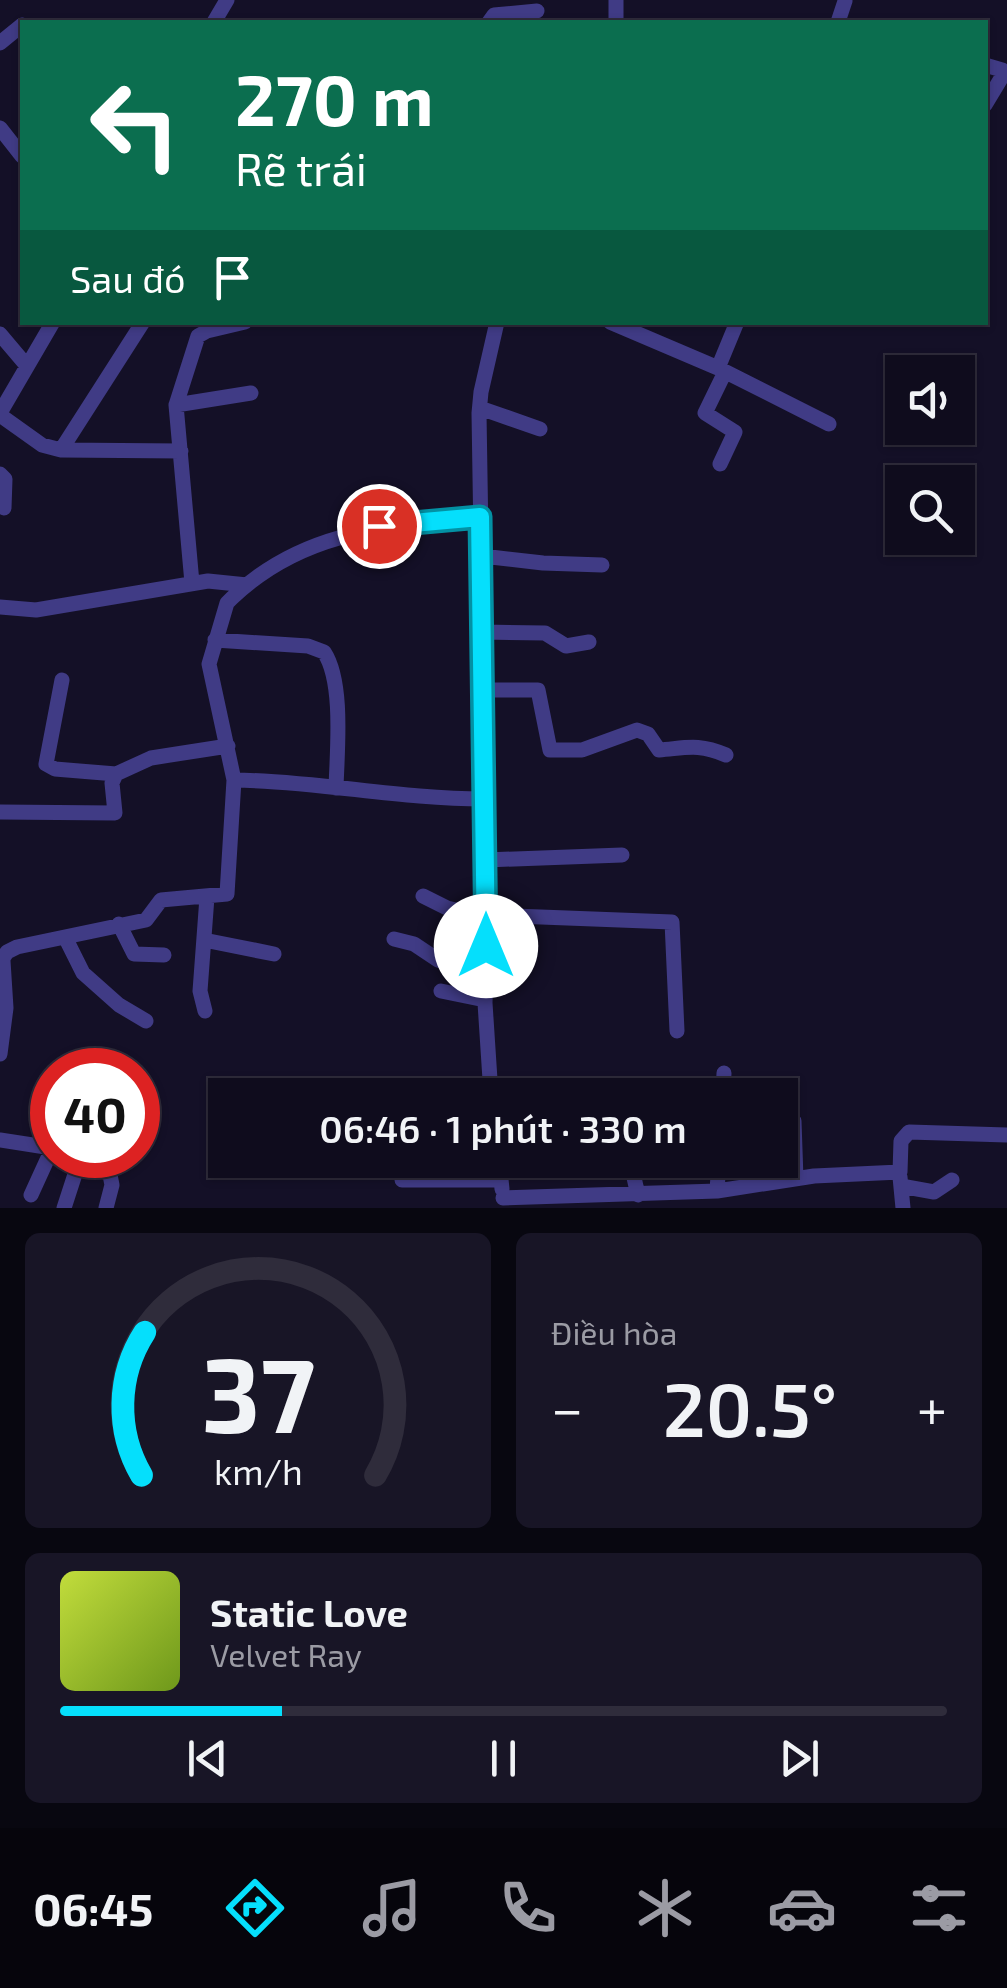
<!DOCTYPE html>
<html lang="vi">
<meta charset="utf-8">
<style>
:root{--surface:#0f0c1d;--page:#181526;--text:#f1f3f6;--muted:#9b9ba4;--line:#2f2c3b;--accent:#05dffc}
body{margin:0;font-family:"Exo 2",sans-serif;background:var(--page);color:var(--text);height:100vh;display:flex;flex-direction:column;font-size:38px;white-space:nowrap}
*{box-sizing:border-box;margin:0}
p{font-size:32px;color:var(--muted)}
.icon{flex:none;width:55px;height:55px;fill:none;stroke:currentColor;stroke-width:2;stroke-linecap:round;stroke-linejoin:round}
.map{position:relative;height:1208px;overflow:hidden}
.sheet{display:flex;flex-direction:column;gap:25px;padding:25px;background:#080710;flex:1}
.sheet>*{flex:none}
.top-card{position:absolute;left:20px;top:20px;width:968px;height:305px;border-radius:0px;box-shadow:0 2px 8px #0004,0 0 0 2px var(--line);background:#0b6e4f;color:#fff;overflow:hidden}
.buttons{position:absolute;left:885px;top:355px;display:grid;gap:20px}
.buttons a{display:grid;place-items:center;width:90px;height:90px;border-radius:0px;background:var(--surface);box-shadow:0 2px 8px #0004,0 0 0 2px var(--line);font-size:50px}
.speed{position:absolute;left:30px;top:1048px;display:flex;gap:20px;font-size:50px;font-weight:700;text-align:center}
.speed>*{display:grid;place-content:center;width:130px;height:130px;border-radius:50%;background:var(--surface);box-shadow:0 2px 8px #0004,0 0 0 2px var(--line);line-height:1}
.speed .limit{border:15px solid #d22;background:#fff;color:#111}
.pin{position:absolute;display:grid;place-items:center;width:85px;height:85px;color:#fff;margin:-42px;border:5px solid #fff;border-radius:50%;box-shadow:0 2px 10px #0007}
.me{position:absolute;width:110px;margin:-55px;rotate:0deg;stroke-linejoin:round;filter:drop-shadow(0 0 8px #0008)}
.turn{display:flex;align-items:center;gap:35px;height:210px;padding:0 50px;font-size:45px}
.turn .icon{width:130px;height:130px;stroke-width:2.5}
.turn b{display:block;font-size:70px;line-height:85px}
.then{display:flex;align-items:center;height:95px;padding:0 50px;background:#0003;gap:20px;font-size:38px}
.big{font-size:75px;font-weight:600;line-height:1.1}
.sheet .tile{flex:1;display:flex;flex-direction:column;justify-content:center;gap:15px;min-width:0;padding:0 35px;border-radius:15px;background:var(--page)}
.sheet .dial{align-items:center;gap:0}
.dial svg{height:260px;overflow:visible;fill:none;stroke:var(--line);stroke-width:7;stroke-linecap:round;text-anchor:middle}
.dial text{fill:var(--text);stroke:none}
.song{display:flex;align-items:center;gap:30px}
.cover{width:120px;height:120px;border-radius:15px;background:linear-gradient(135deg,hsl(70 70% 55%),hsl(80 70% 35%))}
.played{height:10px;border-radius:5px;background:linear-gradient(90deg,var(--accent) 25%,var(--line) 25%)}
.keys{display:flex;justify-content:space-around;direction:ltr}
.heat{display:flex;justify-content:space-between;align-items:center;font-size:55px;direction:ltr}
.sheet .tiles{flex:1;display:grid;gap:25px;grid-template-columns:1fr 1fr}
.tile:last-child{grid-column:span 2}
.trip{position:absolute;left:208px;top:1078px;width:590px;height:100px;border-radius:0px;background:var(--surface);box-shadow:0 2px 8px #0004,0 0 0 2px var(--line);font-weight:600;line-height:100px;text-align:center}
.tabs{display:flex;height:160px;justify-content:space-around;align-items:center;background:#06050c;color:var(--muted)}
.tabs .icon{width:70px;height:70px}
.tabs .current{color:var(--accent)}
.tabs b{font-size:45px;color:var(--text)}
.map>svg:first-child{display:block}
</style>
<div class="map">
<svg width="1007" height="1208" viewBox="0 0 1007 1208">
<rect width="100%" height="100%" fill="#141027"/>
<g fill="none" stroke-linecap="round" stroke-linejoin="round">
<path stroke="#403b85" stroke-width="15" d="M 214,22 L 227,0
M 489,22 L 494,15 L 537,11
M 616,22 L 616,0
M 838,22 L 845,1
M 0,43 L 22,25
M 985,65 L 1002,70 L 1003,75 L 985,105
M 0,128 L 22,156
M 610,322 L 718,368 L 829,424
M 0,334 L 27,366
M 718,368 L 737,322
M 176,405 L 251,393
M 480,408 L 540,429
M 0,413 L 53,322
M 0,415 L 42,445 L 61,450 L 143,322
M 61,450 L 181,451
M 720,464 L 735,432 L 705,413 L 724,374
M 0,474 L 5,479 L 4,508
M 482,556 L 543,563 L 602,565
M 192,583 L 176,405 L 198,336 L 207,331 L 245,322
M 0,607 L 36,610 L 208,581 L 247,585
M 483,632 L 545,633 L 566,646 L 589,642
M 215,640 L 308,646 L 324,652 C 344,682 337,752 336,788
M 62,680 L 46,764 L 55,769 L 116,774
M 483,690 L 538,690 L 550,750 L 582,750 L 637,730 L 648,734 L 659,750 C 686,748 698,743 726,755
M 234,780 L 209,664 L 227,603 L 232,598 C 303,530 388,526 480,517
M 0,812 L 115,813 L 112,783 L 116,774 L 151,758 L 228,746
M 486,860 L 622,855
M 423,896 L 447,908 L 487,917
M 487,915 L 672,922 L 677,1031
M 119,924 L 134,954 L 164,955
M 65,937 L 83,973 L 119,1005 L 146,1021
M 394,939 L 414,944 L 438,960 L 485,974
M 204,940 L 274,954
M 0,963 L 7,952 L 17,947 L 146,920 L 161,900 L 227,894 L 234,780 C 318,781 400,799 484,799
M 441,991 L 485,1000
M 205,1011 L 200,991 L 207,897
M 0,1054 L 6,1008 L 3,961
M 398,1095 L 401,1088 L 407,1085 L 454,1095
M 491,1095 L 485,1003 L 487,915 L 479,413 L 481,392 L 497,322
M 723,1095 L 724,1073
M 794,1121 L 796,1179
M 0,1140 L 52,1148
M 58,1155 L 77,1168 L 99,1169 L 110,1175 L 112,1185 L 106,1208
M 499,1160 L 502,1189
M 632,1169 L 638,1195
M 900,1177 L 903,1208
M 402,1180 L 501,1180
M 901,1186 L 934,1192 L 952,1180
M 717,1191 L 719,1160
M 31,1195 L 52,1149
M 503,1198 L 717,1191 L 814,1176 L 900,1172 L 901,1141 L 909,1132 L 1007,1135
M 64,1208 L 77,1168"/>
</g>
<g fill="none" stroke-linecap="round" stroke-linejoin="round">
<defs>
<path id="route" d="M 379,526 L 480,517 L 486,946"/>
</defs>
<use href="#route" stroke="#0391a4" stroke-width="25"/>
<use href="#route" stroke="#05dffc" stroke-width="18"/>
</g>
</svg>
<div class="buttons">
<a><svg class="icon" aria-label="sound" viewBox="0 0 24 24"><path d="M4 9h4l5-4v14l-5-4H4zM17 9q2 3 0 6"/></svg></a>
<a><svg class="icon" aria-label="search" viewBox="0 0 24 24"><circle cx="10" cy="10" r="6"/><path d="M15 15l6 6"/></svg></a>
</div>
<div class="speed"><div class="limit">40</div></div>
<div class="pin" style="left:379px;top:526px;background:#d93025"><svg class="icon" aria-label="arrive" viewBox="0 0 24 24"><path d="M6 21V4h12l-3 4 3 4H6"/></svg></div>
<svg class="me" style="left:486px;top:946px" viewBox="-20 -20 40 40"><circle r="19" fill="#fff"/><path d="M0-13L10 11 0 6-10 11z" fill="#05dffc"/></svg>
<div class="trip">06:46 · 1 phút · 330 m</div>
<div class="top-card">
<div class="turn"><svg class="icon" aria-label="left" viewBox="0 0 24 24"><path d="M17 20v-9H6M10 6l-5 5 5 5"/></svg><div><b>270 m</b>Rẽ trái</div></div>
<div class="then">Sau đó<svg class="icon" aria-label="arrive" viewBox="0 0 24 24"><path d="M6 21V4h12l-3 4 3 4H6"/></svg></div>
</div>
</div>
<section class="sheet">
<div class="tiles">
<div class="tile dial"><svg viewBox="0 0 100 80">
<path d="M14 69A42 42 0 1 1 86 69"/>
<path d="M14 69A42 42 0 0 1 15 25" stroke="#05dffc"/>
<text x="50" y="56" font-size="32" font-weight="700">37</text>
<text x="50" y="72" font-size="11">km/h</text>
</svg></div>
<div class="tile"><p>Điều hòa</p>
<div class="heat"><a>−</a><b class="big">20.5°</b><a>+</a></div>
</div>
<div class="tile">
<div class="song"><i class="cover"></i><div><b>Static Love</b><p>Velvet Ray</p></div></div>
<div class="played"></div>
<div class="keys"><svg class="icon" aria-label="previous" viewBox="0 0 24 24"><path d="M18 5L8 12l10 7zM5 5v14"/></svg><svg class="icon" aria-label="pause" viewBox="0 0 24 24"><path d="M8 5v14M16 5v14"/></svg><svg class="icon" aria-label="next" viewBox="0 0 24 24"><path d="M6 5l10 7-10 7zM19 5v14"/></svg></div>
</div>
</div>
</section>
<nav class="tabs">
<b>06:45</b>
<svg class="icon current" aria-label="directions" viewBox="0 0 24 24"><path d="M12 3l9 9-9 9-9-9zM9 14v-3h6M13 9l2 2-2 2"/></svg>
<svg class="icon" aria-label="music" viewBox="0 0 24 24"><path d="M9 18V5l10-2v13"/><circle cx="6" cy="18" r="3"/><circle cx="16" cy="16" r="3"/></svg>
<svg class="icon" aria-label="phone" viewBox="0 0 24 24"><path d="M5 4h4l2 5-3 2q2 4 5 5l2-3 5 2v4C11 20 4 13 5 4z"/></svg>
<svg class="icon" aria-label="climate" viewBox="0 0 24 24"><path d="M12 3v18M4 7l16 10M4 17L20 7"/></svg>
<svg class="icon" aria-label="car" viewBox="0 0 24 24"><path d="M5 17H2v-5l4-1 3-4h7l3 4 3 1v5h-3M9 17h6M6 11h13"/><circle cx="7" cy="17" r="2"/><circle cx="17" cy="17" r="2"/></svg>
<svg class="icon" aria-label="filters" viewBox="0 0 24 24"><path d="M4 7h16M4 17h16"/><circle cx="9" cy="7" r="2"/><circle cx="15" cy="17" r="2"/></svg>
</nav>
